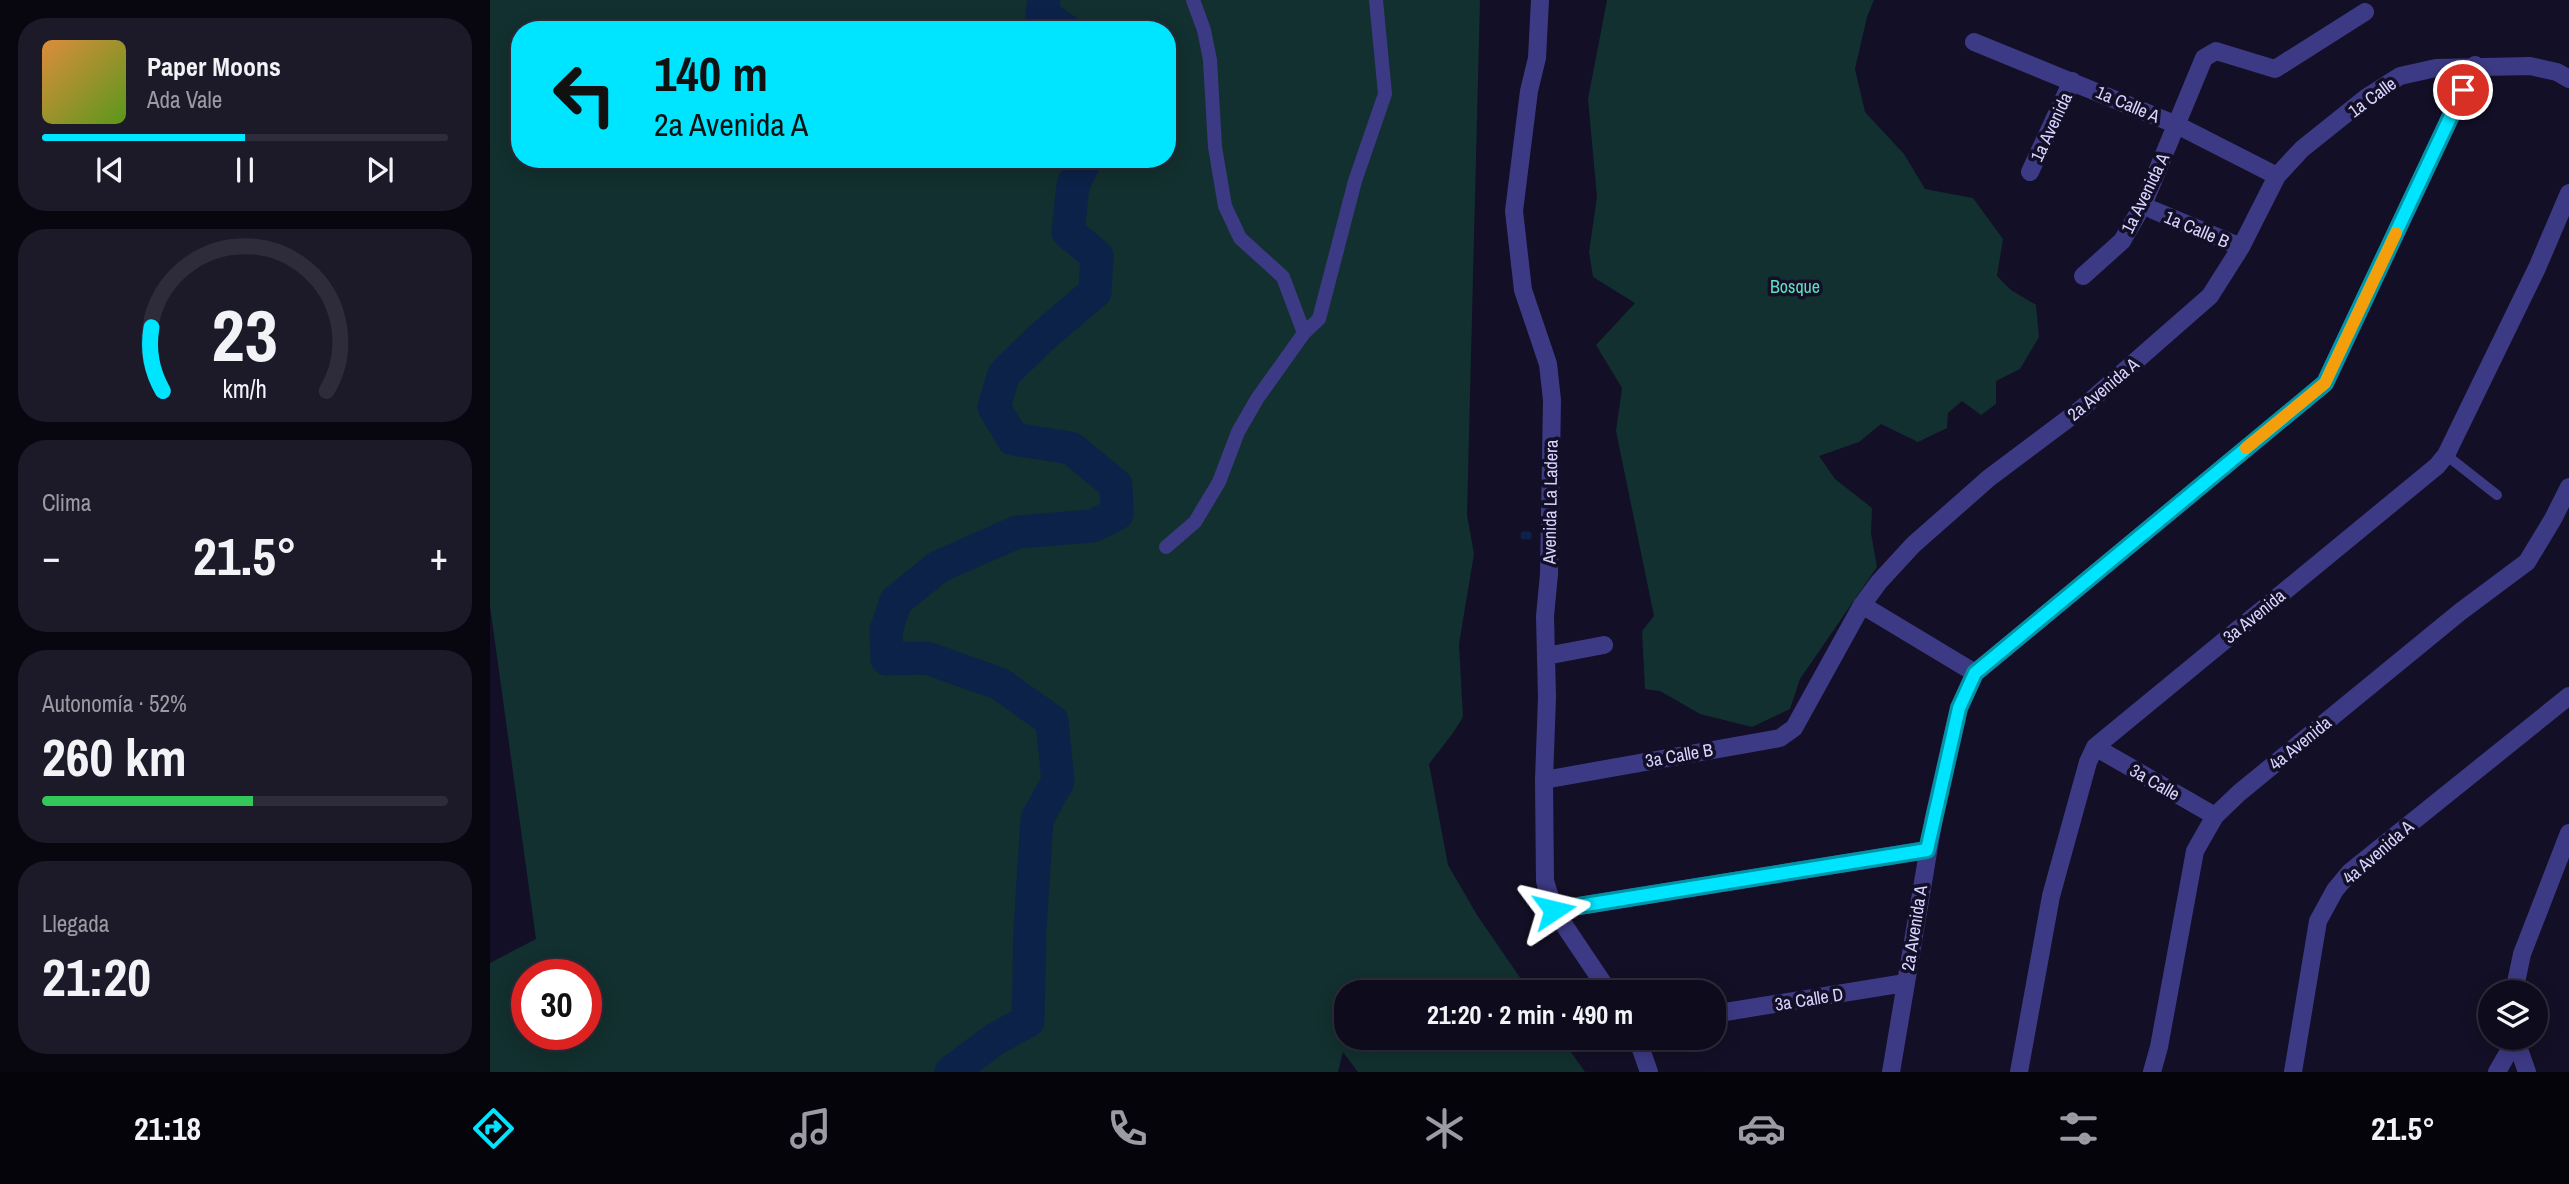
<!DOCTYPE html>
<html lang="es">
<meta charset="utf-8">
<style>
:root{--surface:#0e0b1c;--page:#1c1929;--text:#f1f3f6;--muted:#9b9ba3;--line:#2e2b3b;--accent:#00e5ff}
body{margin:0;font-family:"Archivo Narrow",sans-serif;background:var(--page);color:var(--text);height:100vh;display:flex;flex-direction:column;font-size:26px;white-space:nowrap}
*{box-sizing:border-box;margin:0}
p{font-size:23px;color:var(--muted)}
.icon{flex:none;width:38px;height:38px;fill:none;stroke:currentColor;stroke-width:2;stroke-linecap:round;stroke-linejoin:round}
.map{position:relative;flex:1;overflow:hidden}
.side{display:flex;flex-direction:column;gap:18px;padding:18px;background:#08060f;width:490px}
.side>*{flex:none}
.banner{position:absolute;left:21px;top:21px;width:665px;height:147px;border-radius:28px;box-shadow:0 4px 18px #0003,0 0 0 2px var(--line);background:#00e5ff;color:#111;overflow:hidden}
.buttons{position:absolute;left:1988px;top:980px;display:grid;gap:14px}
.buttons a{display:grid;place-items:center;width:70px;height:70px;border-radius:50%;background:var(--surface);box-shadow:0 4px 18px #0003,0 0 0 2px var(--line);font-size:35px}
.speed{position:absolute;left:21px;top:959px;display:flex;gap:14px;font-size:35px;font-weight:700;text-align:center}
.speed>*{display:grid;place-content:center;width:91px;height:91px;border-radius:50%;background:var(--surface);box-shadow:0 4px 18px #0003,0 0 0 2px var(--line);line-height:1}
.speed .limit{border:10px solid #d22;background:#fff;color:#111}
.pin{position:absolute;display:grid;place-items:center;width:60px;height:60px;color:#fff;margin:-30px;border:4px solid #fff;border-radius:50%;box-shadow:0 2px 7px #0007}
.me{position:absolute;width:77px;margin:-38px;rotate:80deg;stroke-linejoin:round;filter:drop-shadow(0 0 5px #0008)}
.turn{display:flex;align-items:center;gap:24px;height:147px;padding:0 28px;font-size:32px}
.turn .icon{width:91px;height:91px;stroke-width:2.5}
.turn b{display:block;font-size:49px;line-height:60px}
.big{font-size:52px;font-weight:700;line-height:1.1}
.side .card{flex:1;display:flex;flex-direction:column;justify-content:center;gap:10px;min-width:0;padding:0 24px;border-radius:28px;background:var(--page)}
.side .dial{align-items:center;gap:0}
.dial svg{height:182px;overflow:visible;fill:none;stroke:var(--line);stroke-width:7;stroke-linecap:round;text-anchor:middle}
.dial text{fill:var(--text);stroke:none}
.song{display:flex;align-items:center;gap:21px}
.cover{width:84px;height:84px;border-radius:10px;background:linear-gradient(135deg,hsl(30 70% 55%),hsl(90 70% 35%))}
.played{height:7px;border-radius:4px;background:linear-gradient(90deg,var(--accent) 50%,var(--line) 50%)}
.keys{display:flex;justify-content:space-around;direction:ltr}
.heat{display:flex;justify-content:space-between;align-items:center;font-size:38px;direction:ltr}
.charge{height:10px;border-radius:5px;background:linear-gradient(90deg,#34c759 52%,var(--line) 0)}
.trip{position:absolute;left:844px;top:980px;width:392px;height:70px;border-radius:28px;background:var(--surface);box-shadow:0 4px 18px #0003,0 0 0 2px var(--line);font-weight:700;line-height:70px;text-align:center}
.menu{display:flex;height:112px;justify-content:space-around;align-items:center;background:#06040b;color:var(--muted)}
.menu .icon{width:49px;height:49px}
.menu .on{color:var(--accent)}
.menu b{font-size:32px;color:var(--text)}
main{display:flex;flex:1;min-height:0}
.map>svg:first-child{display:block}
</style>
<main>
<section class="side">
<div class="card">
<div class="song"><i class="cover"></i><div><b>Paper Moons</b><p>Ada Vale</p></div></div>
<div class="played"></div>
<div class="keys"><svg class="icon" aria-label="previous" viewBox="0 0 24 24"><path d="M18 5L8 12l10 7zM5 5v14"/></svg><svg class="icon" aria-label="pause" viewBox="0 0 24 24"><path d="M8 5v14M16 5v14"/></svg><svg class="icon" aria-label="next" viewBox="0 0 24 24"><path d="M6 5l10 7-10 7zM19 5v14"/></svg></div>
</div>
<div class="card dial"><svg viewBox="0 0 100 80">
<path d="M14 69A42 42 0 1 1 86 69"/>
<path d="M14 69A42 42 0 0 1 9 41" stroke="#00e5ff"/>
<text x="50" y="56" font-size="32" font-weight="700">23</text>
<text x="50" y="72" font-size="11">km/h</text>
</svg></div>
<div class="card"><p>Clima</p>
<div class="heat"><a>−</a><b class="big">21.5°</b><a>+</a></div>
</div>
<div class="card"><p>Autonomía · 52%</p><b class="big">260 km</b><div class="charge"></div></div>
<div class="card"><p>Llegada</p><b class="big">21:20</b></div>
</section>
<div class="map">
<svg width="2079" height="1072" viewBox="0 0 2079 1072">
<rect width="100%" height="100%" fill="#130f26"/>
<path fill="#12302f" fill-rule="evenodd" d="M 0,0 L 990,0 L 977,515 L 984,554 L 969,644 L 973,717 L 963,733 L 939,764 L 958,865 L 987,915 L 1040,992 L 856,992 L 856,1038 L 1071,1038 L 1095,1072 L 868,1072 L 853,1052 L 848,1072 L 0,1072 L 0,963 L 46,939 L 0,606 ZM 30,30 L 677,30 L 677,159 L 30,159 ZM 37,975 L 96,975 L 96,1034 L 37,1034 Z
M 1117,0 L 1384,0 L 1377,17 L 1365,69 L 1375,112 L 1414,154 L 1435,189 L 1483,198 L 1513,239 L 1507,276 L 1521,290 L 1546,305 L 1549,337 L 1530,369 L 1506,381 L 1506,404 L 1491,415 L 1472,401 L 1458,413 L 1457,428 L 1428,442 L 1391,424 L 1369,442 L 1329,456 L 1345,479 L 1382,508 L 1381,533 L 1387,567 L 1310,679 L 1300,709 L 1262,727 L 1210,714 L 1170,691 L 1155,689 L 1152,631 L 1164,616 L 1126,431 L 1132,388 L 1106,345 L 1145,303 L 1103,277 L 1099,252 L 1107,197 L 1098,99 Z"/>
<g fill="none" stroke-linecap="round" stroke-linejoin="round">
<path stroke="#0c2248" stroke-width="5" d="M 1033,534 L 1039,534 L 1039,537 L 1033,537 Z"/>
<path stroke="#0c2248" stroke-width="33" d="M 554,0 L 552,13 L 575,30
M 461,1072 L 505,1039 L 538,1021 L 540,929 L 547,819 L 568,781 L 562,721 L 510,684 L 437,658 L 397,659 L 396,630 L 406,601 L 448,567 L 527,532 L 602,526 L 627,514 L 626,485 L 581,448 L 523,439 L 504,407 L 514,374 L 552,337 L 605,292 L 607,256 L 578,232 L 583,185 L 596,159"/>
<path stroke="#3d3a85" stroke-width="10" d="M 1956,455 L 2007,495"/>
<path stroke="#3d3a85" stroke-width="14" d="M 703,0 L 714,30 L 720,60 L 725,147 L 735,206 L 750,238 L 793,277 L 814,333
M 676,547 L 705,522 L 729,482 L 748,432 L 767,399 L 814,333 L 829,319 L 865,181 L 895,94 L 886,0"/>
<path stroke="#3d3a85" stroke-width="18" d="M 1050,0 L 1047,58 L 1039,91 L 1024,211 L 1033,290 L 1058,364 L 1062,400 L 1059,574 L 1055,616 L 1057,697 L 1054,780 L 1055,881 L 1064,910 L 1119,992
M 1484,42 L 1687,125 L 1787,176
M 1540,172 L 1582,81
M 1663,210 L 1751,247
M 1593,276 L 1632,241 L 1653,205 L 1714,58 L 1726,51 L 1785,69 L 1875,12
M 1372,605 L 1485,673
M 1056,656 L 1114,645
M 1605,747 L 1725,816
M 1054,780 L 1290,738 L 1304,728 L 1372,605 L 1389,582 L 1423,545 L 1499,478 L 1591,409 L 1720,296 L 1751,247 L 1787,176 L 1812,149 L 1877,97 L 1910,76 L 1946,68 L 2040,66 L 2067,72 L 2079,79
M 1064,910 L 1437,850
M 1223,1014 L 1415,983
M 1147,1038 L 1159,1072
M 1401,1072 L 1444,817 L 1469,708 L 1485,673 L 1835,383 L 1985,65
M 1529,1072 L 1561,896 L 1598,762 L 1605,747 L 1947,466 L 1956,455 L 2047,268 L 2079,193
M 1662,1072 L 1669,1047 L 1705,851 L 1725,816 L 1749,793 L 1970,612 L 2037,562 L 2063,519 L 2079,487
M 1803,1072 L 1828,921 L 1845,890 L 1860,872 L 2079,696
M 2007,1072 L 2026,1039"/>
<path stroke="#3d3a85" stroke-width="18" d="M 2024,992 L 2032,954 L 2079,833
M 2025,1038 L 2037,1072"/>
</g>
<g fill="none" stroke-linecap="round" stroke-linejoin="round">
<defs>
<path id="route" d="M 1064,910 L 1437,850 L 1469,708 L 1485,673 L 1835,383 L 1973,90"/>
</defs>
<use href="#route" stroke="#0095a6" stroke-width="18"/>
<use href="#route" stroke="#00e5ff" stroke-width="12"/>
<path stroke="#f59e0b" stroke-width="12" d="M 1756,448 L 1835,383 L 1906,233"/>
</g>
<g text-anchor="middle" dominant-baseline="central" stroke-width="7" stroke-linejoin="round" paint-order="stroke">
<g font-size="18" fill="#d9d4ff" stroke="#130f26">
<text transform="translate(1882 97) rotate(-36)">1a Calle</text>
<text transform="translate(1638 104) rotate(23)">1a Calle A</text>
<text transform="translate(1561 127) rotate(-65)">1a Avenida</text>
<text transform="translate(1655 193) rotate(-64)">1a Avenida A</text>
<text transform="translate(1707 229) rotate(23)">1a Calle B</text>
<text transform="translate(1613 389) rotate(-40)">2a Avenida A</text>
<text transform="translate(1060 502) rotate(-89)">Avenida La Ladera</text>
<text transform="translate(1764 616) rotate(-39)">3a Avenida</text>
<text transform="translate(1810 743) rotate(-39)">4a Avenida</text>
<text transform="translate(1189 755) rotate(-10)">3a Calle B</text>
<text transform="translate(1665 782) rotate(30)">3a Calle</text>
<text transform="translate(1888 852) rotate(-41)">4a Avenida A</text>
<text transform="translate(1424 928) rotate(-81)">2a Avenida A</text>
<text transform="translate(1319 999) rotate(-9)">3a Calle D</text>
</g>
<g font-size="18" fill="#5fe0c0" stroke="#130f26">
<text x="1305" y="286">Bosque</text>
</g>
</g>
</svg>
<div class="buttons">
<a><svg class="icon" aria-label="layers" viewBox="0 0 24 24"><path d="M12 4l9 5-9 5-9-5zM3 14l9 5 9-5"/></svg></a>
</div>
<div class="speed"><div class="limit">30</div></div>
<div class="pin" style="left:1973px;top:90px;background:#d93025"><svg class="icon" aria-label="arrive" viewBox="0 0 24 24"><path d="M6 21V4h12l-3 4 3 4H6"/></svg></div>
<svg class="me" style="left:1064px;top:910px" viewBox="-20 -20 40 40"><path d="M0-17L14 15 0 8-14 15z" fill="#00e5ff" stroke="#fff" stroke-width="4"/></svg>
<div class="trip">21:20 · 2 min · 490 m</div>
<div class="banner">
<div class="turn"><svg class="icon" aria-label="left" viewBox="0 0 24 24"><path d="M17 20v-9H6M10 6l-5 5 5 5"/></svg><div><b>140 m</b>2a Avenida A</div></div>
</div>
</div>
</main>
<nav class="menu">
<b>21:18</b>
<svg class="icon on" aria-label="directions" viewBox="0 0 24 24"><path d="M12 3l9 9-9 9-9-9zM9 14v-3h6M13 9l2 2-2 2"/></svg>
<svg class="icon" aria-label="music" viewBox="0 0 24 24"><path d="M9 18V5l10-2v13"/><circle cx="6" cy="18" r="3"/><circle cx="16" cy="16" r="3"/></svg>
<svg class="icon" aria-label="phone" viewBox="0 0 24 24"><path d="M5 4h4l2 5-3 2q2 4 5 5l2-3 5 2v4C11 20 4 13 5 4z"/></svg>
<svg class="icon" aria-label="climate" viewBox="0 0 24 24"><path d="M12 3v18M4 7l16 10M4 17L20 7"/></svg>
<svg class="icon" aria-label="car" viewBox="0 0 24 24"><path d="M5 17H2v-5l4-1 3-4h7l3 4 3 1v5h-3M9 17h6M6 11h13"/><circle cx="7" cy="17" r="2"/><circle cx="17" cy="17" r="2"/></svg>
<svg class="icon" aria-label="filters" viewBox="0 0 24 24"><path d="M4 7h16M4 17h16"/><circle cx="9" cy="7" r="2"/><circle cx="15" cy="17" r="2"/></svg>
<b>21.5°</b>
</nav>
